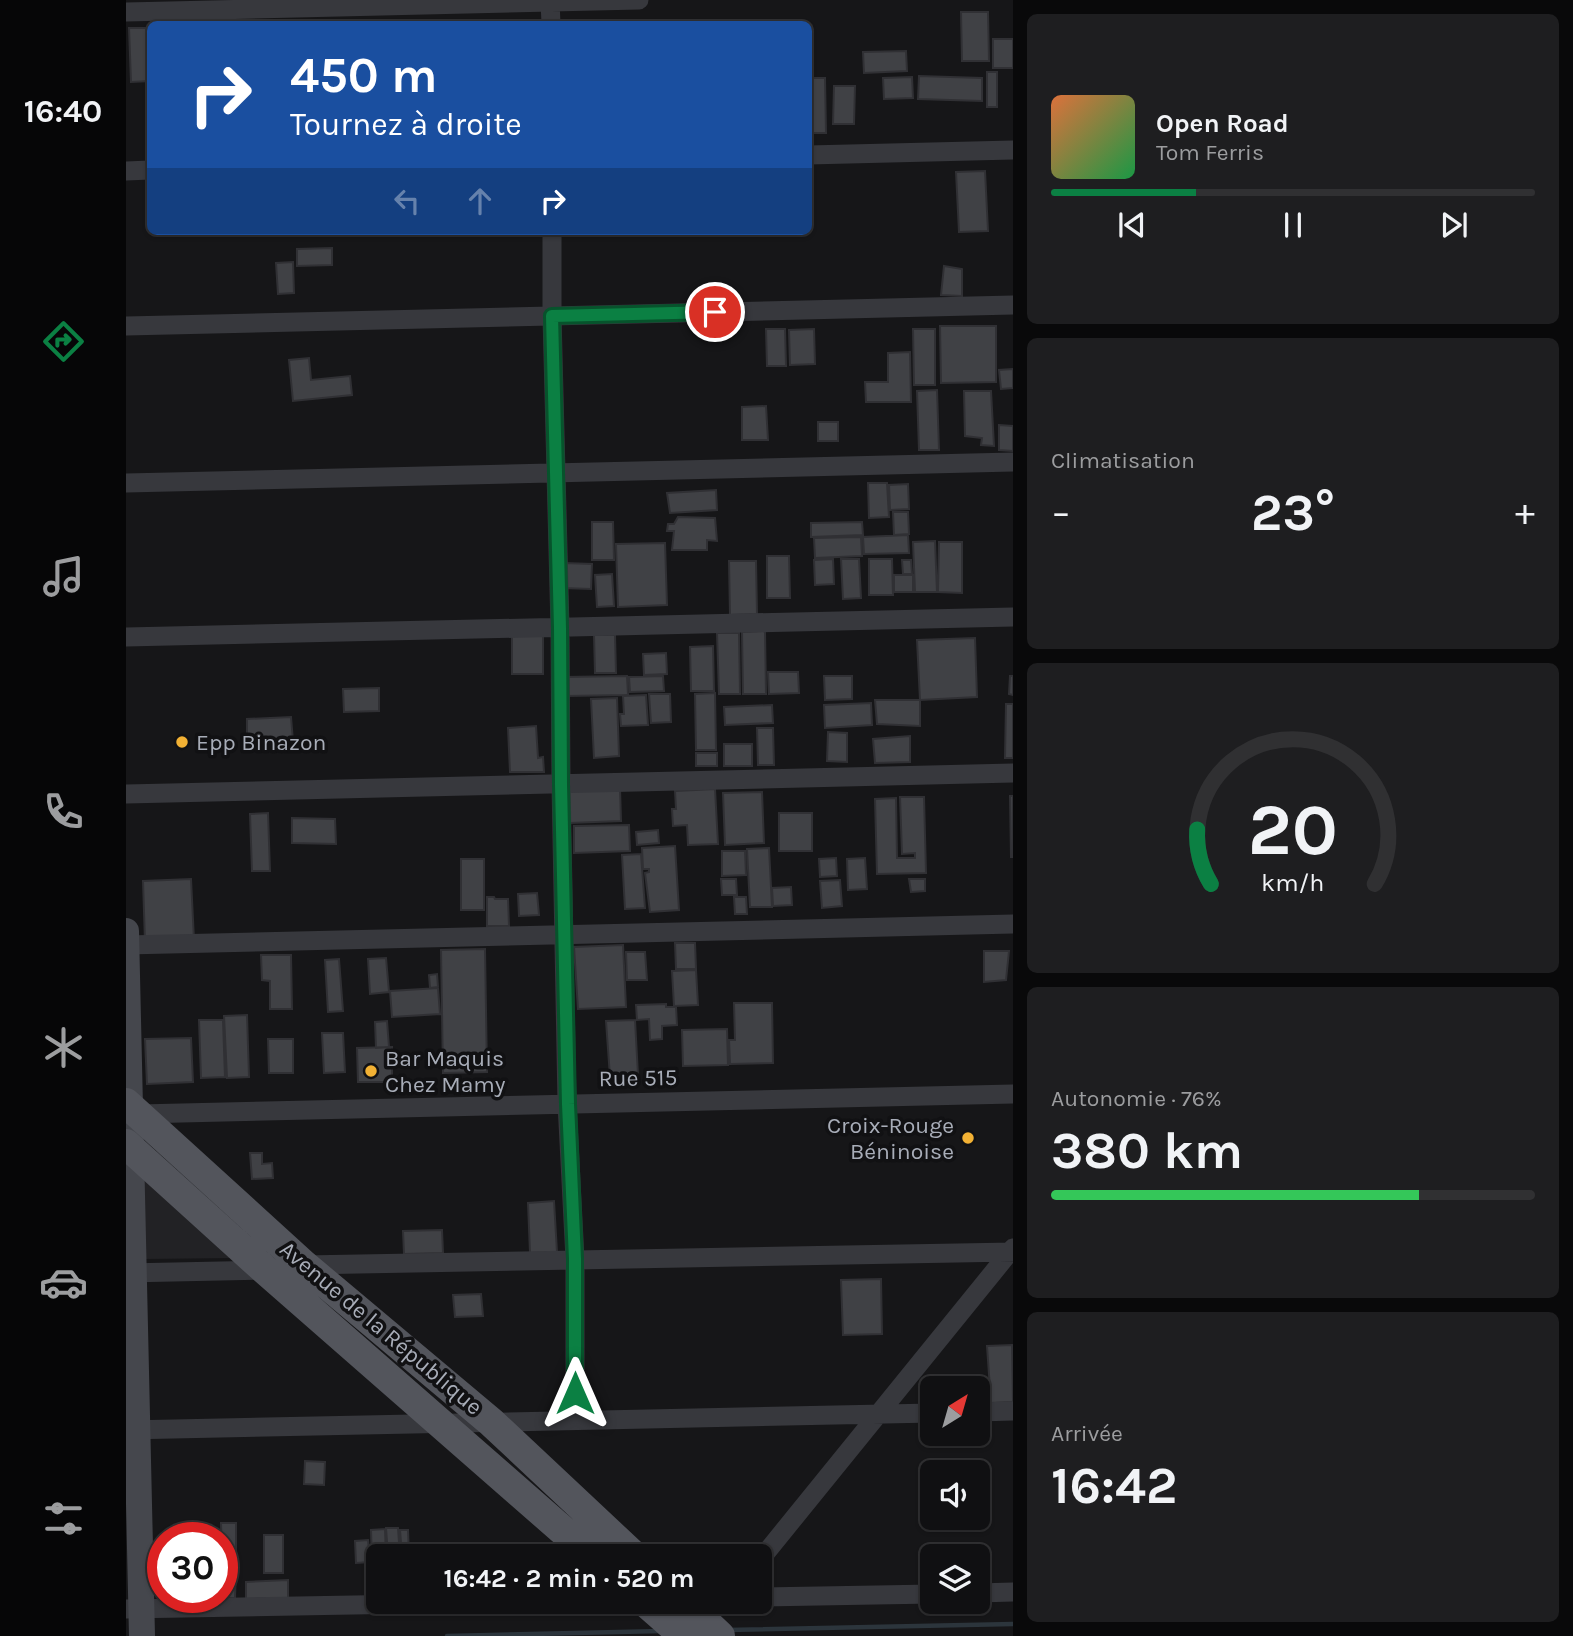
<!DOCTYPE html>
<html lang="fr">
<meta charset="utf-8">
<style>
:root{--surface:#101012;--page:#1e1e20;--text:#f1f3f6;--muted:#9c9d9f;--line:#303032;--accent:#0b8043}
body{margin:0;font-family:Karla,sans-serif;background:var(--page);color:var(--text);height:100vh;display:flex;flex-direction:column;font-size:26px;white-space:nowrap}
*{box-sizing:border-box;margin:0}
p{font-size:23px;color:var(--muted)}
.icon{flex:none;width:38px;height:38px;fill:none;stroke:currentColor;stroke-width:2;stroke-linecap:round;stroke-linejoin:round}
.map{position:relative;flex:1;overflow:hidden}
.panel{display:flex;flex-direction:column;gap:14px;padding:14px;background:#09090a;width:560px}
.panel>*{flex:none}
.top-card{position:absolute;left:21px;top:21px;width:665px;height:214px;border-radius:10px;box-shadow:0 2px 5px #0004,0 0 0 2px var(--line);background:#1a4fa0;color:#fff;overflow:hidden}
.needle{width:46px;rotate:37deg}
.controls{position:absolute;left:794px;top:1376px;display:grid;gap:14px}
.controls a{display:grid;place-items:center;width:70px;height:70px;border-radius:10px;background:var(--surface);box-shadow:0 2px 5px #0004,0 0 0 2px var(--line);font-size:35px}
.speed{position:absolute;left:21px;top:1522px;display:flex;gap:14px;font-size:35px;font-weight:700;text-align:center}
.speed>*{display:grid;place-content:center;width:91px;height:91px;border-radius:50%;background:var(--surface);box-shadow:0 2px 5px #0004,0 0 0 2px var(--line);line-height:1}
.speed .limit{border:10px solid #d22;background:#fff;color:#111}
.pin{position:absolute;display:grid;place-items:center;width:60px;height:60px;color:#fff;margin:-30px;border:4px solid #fff;border-radius:50%;box-shadow:0 2px 7px #0007}
.me{position:absolute;width:77px;margin:-38px;rotate:0deg;stroke-linejoin:round;filter:drop-shadow(0 0 5px #0008)}
.turn{display:flex;align-items:center;gap:24px;height:147px;padding:0 28px;font-size:32px}
.turn .icon{width:91px;height:91px;stroke-width:2.5}
.turn b{display:block;font-size:49px;line-height:60px}
.lanes{display:flex;align-items:center;height:66px;padding:0 28px;background:#0003;justify-content:center;gap:35px;direction:ltr}
.lanes .off{opacity:.35}
.big{font-size:52px;font-weight:700;line-height:1.1}
.panel .card{flex:1;display:flex;flex-direction:column;justify-content:center;gap:10px;min-width:0;padding:0 24px;border-radius:10px;background:var(--page)}
.panel .dial{align-items:center;gap:0}
.dial svg{height:182px;overflow:visible;fill:none;stroke:var(--line);stroke-width:7;stroke-linecap:round;text-anchor:middle}
.dial text{fill:var(--text);stroke:none}
.song{display:flex;align-items:center;gap:21px}
.cover{width:84px;height:84px;border-radius:10px;background:linear-gradient(135deg,hsl(20 70% 55%),hsl(140 70% 35%))}
.played{height:7px;border-radius:4px;background:linear-gradient(90deg,var(--accent) 30%,var(--line) 30%)}
.keys{display:flex;justify-content:space-around;direction:ltr}
.heat{display:flex;justify-content:space-between;align-items:center;font-size:38px;direction:ltr}
.charge{height:10px;border-radius:5px;background:linear-gradient(90deg,#34c759 76%,var(--line) 0)}
.trip{position:absolute;left:240px;top:1544px;width:406px;height:70px;border-radius:10px;background:var(--surface);box-shadow:0 2px 5px #0004,0 0 0 2px var(--line);font-weight:700;line-height:70px;text-align:center}
main{display:flex;flex:1;min-height:0}
.tabs{display:flex;flex-direction:column;width:126px;justify-content:space-around;align-items:center;background:#060607;color:var(--muted)}
.tabs .icon{width:49px;height:49px}
.tabs .selected{color:var(--accent)}
.tabs b{font-size:32px;color:var(--text)}
.map>svg:first-child{display:block}
</style>
<main>
<nav class="tabs">
<b>16:40</b>
<svg class="icon selected" aria-label="directions" viewBox="0 0 24 24"><path d="M12 3l9 9-9 9-9-9zM9 14v-3h6M13 9l2 2-2 2"/></svg>
<svg class="icon" aria-label="music" viewBox="0 0 24 24"><path d="M9 18V5l10-2v13"/><circle cx="6" cy="18" r="3"/><circle cx="16" cy="16" r="3"/></svg>
<svg class="icon" aria-label="phone" viewBox="0 0 24 24"><path d="M5 4h4l2 5-3 2q2 4 5 5l2-3 5 2v4C11 20 4 13 5 4z"/></svg>
<svg class="icon" aria-label="climate" viewBox="0 0 24 24"><path d="M12 3v18M4 7l16 10M4 17L20 7"/></svg>
<svg class="icon" aria-label="car" viewBox="0 0 24 24"><path d="M5 17H2v-5l4-1 3-4h7l3 4 3 1v5h-3M9 17h6M6 11h13"/><circle cx="7" cy="17" r="2"/><circle cx="17" cy="17" r="2"/></svg>
<svg class="icon" aria-label="filters" viewBox="0 0 24 24"><path d="M4 7h16M4 17h16"/><circle cx="9" cy="7" r="2"/><circle cx="15" cy="17" r="2"/></svg>
</nav>
<div class="map">
<svg width="887" height="1636" viewBox="0 0 887 1636">
<rect width="100%" height="100%" fill="#161618"/>
<path fill="#222225" d="M 17,1176 L 110,1258 L 19,1259 Z"/>
<g fill="none" stroke-linecap="round" stroke-linejoin="round">
<path stroke="#2c353c" stroke-width="4.5" d="M 601,1630 L 887,1624
M 321,1636 L 536,1631"/>
</g>
<path fill="#404145" stroke="#303034" stroke-width="2" d="M 835,12 L 862,12 L 863,61 L 836,61 Z
M 647,21 L 658,21 L 658,24 L 680,24 L 647,24 Z
M 3,28 L 24,28 L 24,81 L 5,82 Z
M 867,39 L 887,39 L 887,68 L 867,68 Z
M 780,51 L 781,71 L 738,73 L 737,52 Z
M 861,72 L 871,72 L 871,107 L 861,107 Z
M 793,76 L 856,78 L 856,101 L 792,99 Z
M 786,77 L 787,98 L 758,99 L 757,78 Z
M 682,78 L 699,78 L 700,133 L 682,133 Z
M 708,86 L 729,86 L 728,124 L 707,124 Z
M 859,171 L 862,231 L 833,232 L 830,172 Z
M 206,248 L 206,265 L 171,266 L 171,249 Z
M 167,262 L 168,293 L 152,294 L 150,263 Z
M 818,266 L 836,269 L 836,296 L 815,295 Z
M 814,326 L 870,326 L 870,382 L 815,383 Z
M 640,329 L 659,329 L 660,366 L 641,366 Z
M 688,329 L 689,364 L 664,365 L 663,330 Z
M 787,329 L 809,329 L 809,385 L 788,385 Z
M 784,352 L 785,402 L 740,402 L 739,382 L 762,382 L 762,353 Z
M 183,358 L 185,380 L 224,376 L 226,395 L 167,401 L 163,360 Z
M 887,369 L 887,388 L 875,389 L 873,370 Z
M 811,390 L 813,450 L 793,450 L 791,391 Z
M 838,391 L 865,391 L 868,446 L 855,445 L 856,438 L 839,436 Z
M 640,406 L 642,440 L 616,440 L 616,407 Z
M 692,422 L 712,422 L 712,441 L 692,441 Z
M 873,425 L 887,426 L 887,451 L 873,450 Z
M 742,483 L 761,483 L 763,517 L 743,518 Z
M 782,484 L 783,509 L 764,510 L 763,485 Z
M 590,490 L 591,510 L 544,513 L 541,493 Z
M 767,512 L 782,512 L 783,534 L 768,535 Z
M 552,517 L 589,518 L 591,541 L 581,540 L 581,550 L 546,550 L 548,531 L 541,531 L 542,524 L 548,524 Z
M 466,522 L 487,522 L 488,560 L 466,560 Z
M 736,522 L 737,535 L 685,537 L 685,523 Z
M 782,535 L 783,553 L 738,554 L 737,537 Z
M 735,537 L 736,556 L 689,558 L 688,538 Z
M 809,541 L 811,592 L 789,592 L 787,542 Z
M 813,542 L 836,542 L 836,593 L 812,592 Z
M 539,543 L 541,605 L 492,607 L 490,544 Z
M 641,556 L 663,556 L 664,598 L 641,598 Z
M 707,559 L 708,584 L 689,585 L 688,560 Z
M 715,559 L 733,559 L 735,598 L 717,599 Z
M 743,559 L 766,559 L 767,595 L 743,595 Z
M 776,560 L 785,560 L 786,574 L 777,574 Z
M 603,561 L 630,561 L 631,614 L 604,615 Z
M 438,563 L 466,564 L 465,589 L 437,588 Z
M 486,574 L 488,606 L 471,607 L 469,575 Z
M 768,575 L 787,575 L 787,592 L 768,592 Z
M 639,631 L 640,694 L 617,694 L 616,632 Z
M 591,633 L 613,633 L 614,694 L 593,694 Z
M 468,635 L 489,635 L 490,673 L 469,673 Z
M 386,636 L 417,636 L 417,674 L 386,674 Z
M 849,638 L 851,697 L 794,700 L 791,640 Z
M 587,646 L 588,691 L 565,691 L 564,647 Z
M 540,653 L 541,674 L 518,675 L 517,654 Z
M 642,672 L 672,672 L 673,693 L 643,694 Z
M 501,676 L 502,695 L 439,696 L 439,677 Z
M 537,676 L 538,691 L 504,692 L 503,677 Z
M 698,676 L 726,676 L 726,699 L 699,700 Z
M 884,676 L 887,676 L 887,695 L 883,694 Z
M 253,688 L 253,711 L 218,712 L 217,689 Z
M 589,693 L 590,750 L 570,750 L 569,694 Z
M 523,694 L 544,694 L 545,722 L 525,723 Z
M 520,695 L 522,725 L 495,726 L 494,714 L 498,714 L 497,696 Z
M 491,698 L 493,756 L 468,758 L 465,699 Z
M 749,700 L 794,700 L 794,726 L 751,724 Z
M 745,703 L 746,725 L 699,728 L 698,705 Z
M 880,704 L 887,704 L 887,758 L 879,758 Z
M 646,705 L 647,723 L 599,725 L 598,707 Z
M 165,717 L 167,741 L 121,743 L 121,719 Z
M 410,726 L 412,758 L 417,757 L 418,772 L 384,772 L 382,728 Z
M 631,728 L 647,728 L 648,765 L 632,765 Z
M 702,732 L 721,733 L 721,762 L 701,761 Z
M 784,736 L 784,762 L 749,763 L 747,739 Z
M 598,744 L 626,744 L 626,766 L 598,766 Z
M 570,753 L 591,753 L 591,766 L 570,766 Z
M 494,788 L 495,821 L 444,823 L 443,789 Z
M 589,789 L 592,844 L 562,845 L 561,825 L 547,826 L 546,809 L 550,809 L 549,791 Z
M 636,792 L 638,843 L 599,845 L 597,793 Z
M 884,796 L 887,796 L 887,857 L 885,857 Z
M 774,797 L 798,797 L 800,873 L 751,874 L 749,799 L 770,798 L 771,858 L 789,858 L 789,853 L 776,854 Z
M 142,813 L 144,871 L 126,871 L 124,814 Z
M 653,813 L 686,813 L 686,851 L 653,851 Z
M 166,818 L 209,819 L 210,844 L 166,843 Z
M 503,825 L 504,851 L 448,853 L 448,826 Z
M 532,830 L 533,843 L 511,845 L 510,832 Z
M 549,846 L 553,910 L 524,912 L 519,873 L 523,872 L 523,869 L 517,869 L 516,848 Z
M 643,848 L 646,907 L 624,907 L 621,849 Z
M 596,851 L 619,851 L 620,875 L 596,876 Z
M 515,854 L 519,908 L 499,909 L 496,855 Z
M 710,858 L 711,876 L 694,877 L 693,859 Z
M 739,858 L 741,889 L 722,890 L 721,859 Z
M 335,859 L 358,859 L 358,910 L 335,910 Z
M 65,879 L 68,940 L 19,942 L 17,881 Z
M 595,879 L 610,879 L 611,895 L 596,895 Z
M 783,879 L 799,879 L 799,891 L 785,892 Z
M 714,880 L 716,906 L 696,908 L 694,881 Z
M 665,887 L 666,905 L 647,906 L 646,888 Z
M 411,893 L 413,915 L 393,916 L 392,894 Z
M 361,897 L 368,897 L 369,899 L 382,899 L 383,926 L 361,926 Z
M 608,897 L 620,897 L 621,914 L 609,914 Z
M 549,943 L 569,943 L 570,969 L 550,969 Z
M 497,945 L 500,1007 L 452,1009 L 448,947 Z
M 359,949 L 361,1072 L 317,1073 L 315,950 Z
M 858,951 L 883,951 L 880,980 L 858,982 Z
M 500,952 L 519,952 L 521,980 L 501,980 Z
M 135,955 L 165,955 L 166,1009 L 144,1009 L 144,981 L 136,980 Z
M 260,958 L 263,992 L 244,994 L 242,959 Z
M 213,959 L 217,1011 L 202,1012 L 199,960 Z
M 570,970 L 572,1005 L 548,1006 L 546,971 Z
M 311,974 L 312,987 L 304,988 L 303,975 Z
M 312,988 L 314,1014 L 266,1017 L 264,991 Z
M 608,1003 L 646,1003 L 647,1063 L 604,1064 L 603,1040 L 609,1040 Z
M 540,1004 L 540,1007 L 550,1007 L 551,1025 L 536,1026 L 536,1039 L 524,1040 L 523,1019 L 511,1020 L 510,1005 Z
M 121,1015 L 123,1077 L 101,1078 L 98,1016 Z
M 73,1020 L 97,1020 L 99,1077 L 75,1078 Z
M 509,1020 L 512,1075 L 484,1077 L 480,1021 Z
M 261,1021 L 263,1047 L 250,1048 L 249,1022 Z
M 601,1029 L 602,1065 L 557,1066 L 556,1030 Z
M 196,1033 L 217,1033 L 219,1072 L 198,1073 Z
M 65,1038 L 67,1082 L 21,1084 L 19,1039 Z
M 142,1039 L 167,1039 L 167,1073 L 143,1073 Z
M 266,1047 L 266,1082 L 232,1082 L 231,1048 Z
M 124,1153 L 136,1153 L 136,1164 L 146,1163 L 147,1178 L 126,1179 Z
M 428,1201 L 431,1252 L 404,1253 L 402,1203 Z
M 316,1230 L 317,1253 L 278,1254 L 277,1231 Z
M 755,1279 L 756,1334 L 717,1335 L 715,1280 Z
M 355,1294 L 357,1316 L 329,1317 L 327,1295 Z
M 886,1345 L 887,1402 L 865,1403 L 861,1346 Z
M 179,1461 L 199,1462 L 198,1485 L 178,1484 Z
M 95,1523 L 110,1523 L 110,1567 L 96,1567 Z
M 260,1528 L 272,1528 L 274,1556 L 262,1556 Z
M 50,1529 L 78,1529 L 78,1538 L 50,1538 Z
M 259,1529 L 260,1556 L 252,1556 L 252,1563 L 246,1563 L 245,1530 Z
M 274,1530 L 282,1530 L 283,1556 L 276,1556 Z
M 138,1535 L 157,1535 L 157,1573 L 138,1573 Z
M 242,1540 L 244,1562 L 230,1563 L 229,1541 Z
M 98,1568 L 110,1569 L 109,1598 L 97,1598 Z
M 162,1580 L 162,1598 L 120,1599 L 120,1582 Z"/>
<g fill="none" stroke-linecap="round" stroke-linejoin="round">
<path stroke="#37383d" stroke-width="19" d="M 424,0 L 425,24
M 0,12 L 513,0
M 682,155 L 887,150
M 0,171 L 24,170
M 426,231 L 426,316 L 434,628 L 435,784 L 441,1103 L 449,1259 L 449,1420
M 0,326 L 887,305
M 0,483 L 887,462
M 0,637 L 887,617
M 0,794 L 887,773
M 0,945 L 887,924
M 13,1114 L 887,1094
M 178,1265 L 887,1252
M 0,1273 L 139,1270
M 852,1412 L 887,1411
M 0,1430 L 807,1413
M 634,1560 L 887,1248
M 852,1593 L 887,1592
M 634,1597 L 807,1594
M 0,1609 L 460,1601"/>
<path stroke="#45474d" stroke-width="26" d="M 0,931 L 16,1636"/>
<path stroke="#53555c" stroke-width="30" d="M 0,1103 L 178,1265 L 365,1422 L 508,1556
M 0,1144 L 139,1270 L 466,1556
M 518,1601 L 558,1636
M 557,1601 L 594,1636"/>
</g>
<g fill="none" stroke-linecap="round" stroke-linejoin="round">
<defs>
<path id="route" d="M 449,1393 L 449,1259 L 442,1104 L 435,784 L 434,628 L 426,316 L 589,312"/>
</defs>
<use href="#route" stroke="#07532c" stroke-width="18"/>
<use href="#route" stroke="#0b8043" stroke-width="12"/>
</g>
<g fill="#f2b134" stroke="#111113" stroke-width="2.5">
<circle cx="56" cy="742" r="7"/>
<circle cx="245" cy="1071" r="7"/>
<circle cx="842" cy="1138" r="7"/>
</g>
<g text-anchor="middle" dominant-baseline="central" stroke-width="7" stroke-linejoin="round" paint-order="stroke">
<g font-size="23" fill="#a8adb8" stroke="#111113" text-anchor="start">
<text x="70" y="742">Epp Binazon</text>
<text x="259" y="1058">Bar Maquis<tspan x="259" dy="26">Chez Mamy</tspan></text>
<text x="828" y="1125" text-anchor="end">Croix-Rouge<tspan x="828" dy="26">Béninoise</tspan></text>
</g>
<g font-size="23" fill="#a8adb8" stroke="#111113">
<text transform="translate(512 1078) rotate(-1)">Rue 515</text>
<text transform="translate(255 1328) rotate(40)">Avenue de la République</text>
</g>
</g>
</svg>
<div class="controls">
<a><svg class="needle" viewBox="-14 -14 28 28"><path d="M0-13l5 13h-10z" fill="#e53935"/><path d="M0 13l5-13h-10z" fill="#9c9d9f"/></svg></a>
<a><svg class="icon" aria-label="sound" viewBox="0 0 24 24"><path d="M4 9h4l5-4v14l-5-4H4zM17 9q2 3 0 6"/></svg></a>
<a><svg class="icon" aria-label="layers" viewBox="0 0 24 24"><path d="M12 4l9 5-9 5-9-5zM3 14l9 5 9-5"/></svg></a>
</div>
<div class="speed"><div class="limit">30</div></div>
<div class="pin" style="left:589px;top:312px;background:#d93025"><svg class="icon" aria-label="arrive" viewBox="0 0 24 24"><path d="M6 21V4h12l-3 4 3 4H6"/></svg></div>
<svg class="me" style="left:449px;top:1393px" viewBox="-20 -20 40 40"><path d="M0-17L14 15 0 8-14 15z" fill="#0b8043" stroke="#fff" stroke-width="4"/></svg>
<div class="trip">16:42 · 2 min · 520 m</div>
<div class="top-card">
<div class="turn"><svg class="icon" aria-label="right" viewBox="0 0 24 24"><path d="M7 20v-9h11M14 6l5 5-5 5"/></svg><div><b>450 m</b>Tournez à droite</div></div>
<div class="lanes"><svg class="icon off" aria-label="left" viewBox="0 0 24 24"><path d="M17 20v-9H6M10 6l-5 5 5 5"/></svg><svg class="icon off" aria-label="ahead" viewBox="0 0 24 24"><path d="M12 20V5M6 11l6-6 6 6"/></svg><svg class="icon" aria-label="right" viewBox="0 0 24 24"><path d="M7 20v-9h11M14 6l5 5-5 5"/></svg></div>
</div>
</div>
<section class="panel">
<div class="card">
<div class="song"><i class="cover"></i><div><b>Open Road</b><p>Tom Ferris</p></div></div>
<div class="played"></div>
<div class="keys"><svg class="icon" aria-label="previous" viewBox="0 0 24 24"><path d="M18 5L8 12l10 7zM5 5v14"/></svg><svg class="icon" aria-label="pause" viewBox="0 0 24 24"><path d="M8 5v14M16 5v14"/></svg><svg class="icon" aria-label="next" viewBox="0 0 24 24"><path d="M6 5l10 7-10 7zM19 5v14"/></svg></div>
</div>
<div class="card"><p>Climatisation</p>
<div class="heat"><a>−</a><b class="big">23°</b><a>+</a></div>
</div>
<div class="card dial"><svg viewBox="0 0 100 80">
<path d="M14 69A42 42 0 1 1 86 69"/>
<path d="M14 69A42 42 0 0 1 8 45" stroke="#0b8043"/>
<text x="50" y="56" font-size="32" font-weight="700">20</text>
<text x="50" y="72" font-size="11">km/h</text>
</svg></div>
<div class="card"><p>Autonomie · 76%</p><b class="big">380 km</b><div class="charge"></div></div>
<div class="card"><p>Arrivée</p><b class="big">16:42</b></div>
</section>
</main>
